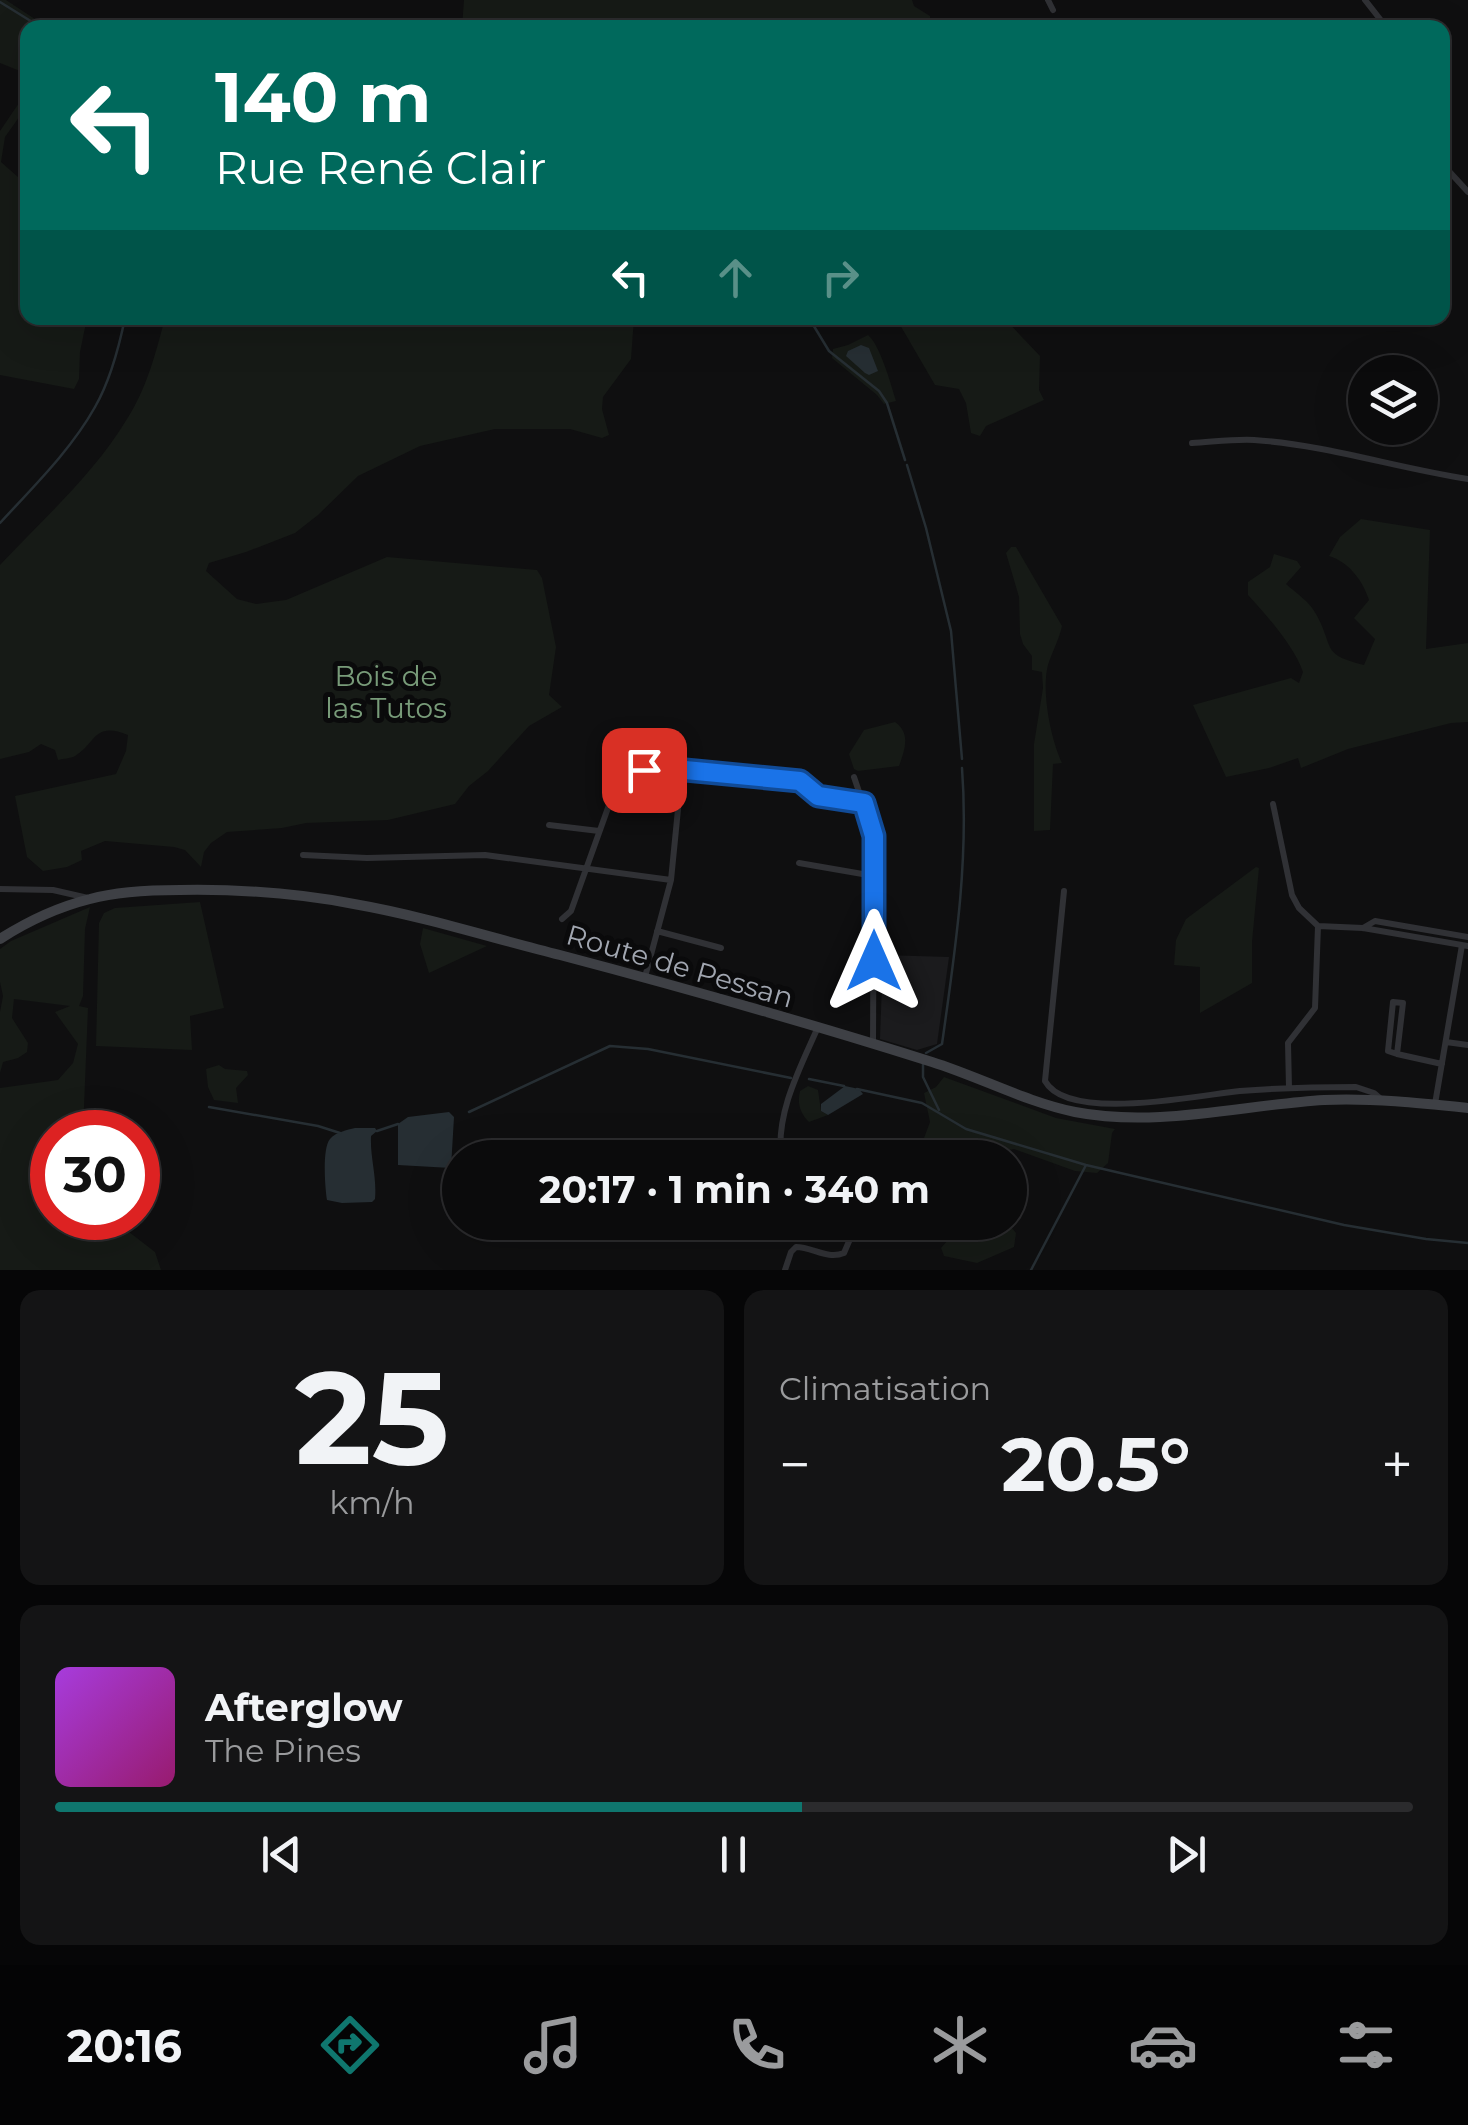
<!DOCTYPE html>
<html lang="fr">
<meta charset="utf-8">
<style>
:root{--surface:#0b0b0c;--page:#141415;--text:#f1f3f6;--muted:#9a9b9d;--line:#2b2b2d;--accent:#0f766e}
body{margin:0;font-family:Montserrat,sans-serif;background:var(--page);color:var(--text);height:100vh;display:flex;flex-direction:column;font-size:38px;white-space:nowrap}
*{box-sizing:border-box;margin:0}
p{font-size:32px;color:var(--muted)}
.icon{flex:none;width:55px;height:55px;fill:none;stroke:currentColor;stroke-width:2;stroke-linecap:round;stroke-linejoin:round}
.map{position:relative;height:1270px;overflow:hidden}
.panel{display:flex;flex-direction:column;gap:20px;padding:20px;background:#060607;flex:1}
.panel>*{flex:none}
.top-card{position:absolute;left:20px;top:20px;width:1430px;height:305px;border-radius:20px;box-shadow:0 10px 40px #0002,0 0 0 2px var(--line);background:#00695c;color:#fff;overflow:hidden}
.tools{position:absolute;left:1348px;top:355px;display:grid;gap:20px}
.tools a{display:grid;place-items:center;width:90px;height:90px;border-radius:50%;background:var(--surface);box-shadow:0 10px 40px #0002,0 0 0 2px var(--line);font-size:50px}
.speed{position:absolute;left:30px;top:1110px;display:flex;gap:20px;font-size:50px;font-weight:700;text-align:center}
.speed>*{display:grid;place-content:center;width:130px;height:130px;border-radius:50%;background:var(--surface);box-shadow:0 10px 40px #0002,0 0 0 2px var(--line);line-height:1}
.speed .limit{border:15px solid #d22;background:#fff;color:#111}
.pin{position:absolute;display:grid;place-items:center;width:85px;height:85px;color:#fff;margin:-42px;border-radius:20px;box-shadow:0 5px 15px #0006}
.me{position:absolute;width:110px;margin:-55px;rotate:0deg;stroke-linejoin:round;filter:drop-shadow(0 0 8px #0008)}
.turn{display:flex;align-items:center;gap:35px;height:210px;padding:0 30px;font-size:45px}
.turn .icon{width:130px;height:130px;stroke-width:2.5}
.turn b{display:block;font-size:70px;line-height:85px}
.lanes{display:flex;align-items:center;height:95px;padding:0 30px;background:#0003;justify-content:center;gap:50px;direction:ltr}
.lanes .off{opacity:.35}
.big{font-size:75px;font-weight:700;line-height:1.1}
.panel .card{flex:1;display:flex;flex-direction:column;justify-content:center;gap:15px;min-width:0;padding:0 35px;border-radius:20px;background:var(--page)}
.panel .dial{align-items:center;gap:0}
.dial b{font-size:130px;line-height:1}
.song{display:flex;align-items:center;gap:30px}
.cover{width:120px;height:120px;border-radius:15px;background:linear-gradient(135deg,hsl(280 70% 55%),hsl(320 70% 35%))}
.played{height:10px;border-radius:5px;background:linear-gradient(90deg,var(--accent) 55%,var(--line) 55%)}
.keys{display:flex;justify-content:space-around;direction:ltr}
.heat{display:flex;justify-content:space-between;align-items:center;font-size:55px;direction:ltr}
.panel .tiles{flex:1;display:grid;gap:20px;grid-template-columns:1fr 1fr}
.card:last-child{grid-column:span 2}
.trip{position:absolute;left:442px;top:1140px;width:585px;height:100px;border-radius:50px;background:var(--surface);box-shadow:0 10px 40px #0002,0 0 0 2px var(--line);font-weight:700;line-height:100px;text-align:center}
.tabs{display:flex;height:160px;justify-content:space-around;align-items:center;background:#040405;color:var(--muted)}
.tabs .icon{width:70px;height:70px}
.tabs .current{color:var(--accent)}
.tabs b{font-size:45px;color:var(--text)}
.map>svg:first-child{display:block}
</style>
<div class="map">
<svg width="1468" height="1270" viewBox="0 0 1468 1270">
<rect width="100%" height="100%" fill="#0f0f10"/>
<path fill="#1b1b1d" d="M 883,955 L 949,957 L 937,1044 L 917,1050 L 880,1039 Z"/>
<path fill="#161a16" d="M 0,0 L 6,0 L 47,27 L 28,28 L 27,32 L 22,35 L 27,48 L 27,106 L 5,137 L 1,162 L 27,185 L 28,318 L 87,318 L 80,352 L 79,379 L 74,389 L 0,375 L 0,131 L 21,100 L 27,84 L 20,71 L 0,63 Z
M 464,0 L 912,0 L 914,6 L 930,16 L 930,27 L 462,27 Z
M 165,318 L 634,318 L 631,359 L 603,397 L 602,409 L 609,435 L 602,438 L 570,429 L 495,429 L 420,446 L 358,476 L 318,515 L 295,533 L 246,552 L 209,563 L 206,571 L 237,599 L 256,604 L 286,600 L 387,557 L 537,570 L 542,578 L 556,647 L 549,695 L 562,707 L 529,726 L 488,771 L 469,786 L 455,804 L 388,820 L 306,823 L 282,828 L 227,832 L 211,843 L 204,852 L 201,867 L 185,850 L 174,847 L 105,841 L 81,851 L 82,860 L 67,867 L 43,871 L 27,857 L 15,796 L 116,774 L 126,751 L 128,735 C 93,721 96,744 75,756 C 70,759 64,758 58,760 L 55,750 L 41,744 L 29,752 L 0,759 L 0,565 C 44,518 94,474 127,419 C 147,388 156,352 165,318 Z
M 896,318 L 1004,318 L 1040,356 L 1039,390 L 1044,400 L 986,426 L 980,436 L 971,433 L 966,403 L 959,389 L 935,385 Z
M 868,335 C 880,345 891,384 896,401 L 884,404 L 877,395 L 832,358 L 833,349 L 848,345 Z
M 1361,519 L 1430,530 L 1426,649 L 1468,643 L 1468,722 L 1451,723 L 1348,749 L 1301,768 L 1298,758 L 1269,768 L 1226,777 L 1193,705 L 1291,678 L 1299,683 L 1303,672 C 1294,646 1267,616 1248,595 L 1248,582 L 1270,567 L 1274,554 L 1297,561 L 1301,567 L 1286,584 C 1296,593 1310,602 1316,614 C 1335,648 1320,654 1364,665 L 1375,639 L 1354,618 L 1369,600 C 1363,581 1349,562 1329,556 L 1340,537 Z
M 1011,547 L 1016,547 L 1062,626 C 1059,640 1052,652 1048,665 C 1041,691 1051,740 1062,763 L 1053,764 L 1050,830 L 1034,831 L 1034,744 L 1043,688 L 1042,672 L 1032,670 L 1032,656 L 1023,644 L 1020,634 L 1019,597 L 1006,553 Z
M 895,722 C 911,733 905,750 899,766 L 858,771 L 854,769 L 849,754 L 864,730 Z
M 1256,867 L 1259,868 L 1252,942 L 1252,983 L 1200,1013 L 1200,967 L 1174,965 L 1176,940 L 1186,919 Z
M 200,902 L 224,1008 L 190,1016 L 192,1050 L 96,1046 L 99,923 L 104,913 L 115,908 Z
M 90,907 L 85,929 L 83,996 L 79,1006 L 88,1008 L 83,1132 L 52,1132 L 52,1218 L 111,1218 L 155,1252 L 161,1270 L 0,1270 L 0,1088 L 58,1080 L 73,1063 L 78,1044 L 55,1012 L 70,1006 L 14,999 L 12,1018 L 28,1043 L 27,1052 L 18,1058 L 3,1062 L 0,1073 L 0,1012 L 3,996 L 0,982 L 0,949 L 11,941 Z
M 423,928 L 487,946 L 429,973 L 420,944 Z
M 219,1065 L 225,1069 L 247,1071 L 248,1075 L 236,1088 L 238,1103 L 214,1100 L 208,1087 L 206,1069 Z
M 944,1077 L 1056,1118 L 1115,1129 L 1112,1133 L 1108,1163 L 1097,1173 L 1075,1171 L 1014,1149 L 999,1152 L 998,1158 L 948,1157 L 928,1150 L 924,1138 L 930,1122 L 924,1093 L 936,1087 Z
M 808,1086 L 818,1090 L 821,1111 L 828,1115 L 809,1122 C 800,1113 797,1103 800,1091 Z
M 959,1223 L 1008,1223 L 1016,1233 L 1014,1247 L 977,1263 L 944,1256 L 941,1248 L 955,1232 Z"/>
<path fill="#262e33" d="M 861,345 L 869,348 L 878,371 L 869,375 L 865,373 L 846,356 L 848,351 Z
M 845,1086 L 859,1089 L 863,1094 L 828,1115 L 821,1111 L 821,1104 Z
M 449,1112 L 454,1117 L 451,1168 L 398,1165 L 398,1124 L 408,1117 Z
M 355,1128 L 375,1128 L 377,1131 L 371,1136 C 370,1158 377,1176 375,1199 L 372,1202 L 342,1203 L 327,1200 C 325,1188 322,1148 330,1139 C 336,1132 347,1130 355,1128 Z"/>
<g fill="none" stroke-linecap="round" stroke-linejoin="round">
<path stroke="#262e33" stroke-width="2.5" d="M 0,2 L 42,28
M 809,318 L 829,351 L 879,391 L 887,403 L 905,460
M 907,465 L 926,528 L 951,631 L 962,759
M 0,523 C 33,487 71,450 95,407 C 110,381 119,347 125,318
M 926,1053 L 942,1044 C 955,952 969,861 962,768
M 923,1064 L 923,1077 L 939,1110
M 809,1079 L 844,1086
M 857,1089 L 922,1103 L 966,1129 L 1086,1165 L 1344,1225 L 1426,1239 L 1468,1243
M 209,1107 L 318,1126 L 340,1133
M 469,1112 L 610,1046 L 648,1049 L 791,1078
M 377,1131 L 398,1124
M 1031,1270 L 1086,1165"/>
<path stroke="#303135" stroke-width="6" d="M 1048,0 L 1053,10
M 1365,0 L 1387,28
M 1442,160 L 1447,169 L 1468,192
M 1192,443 C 1212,442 1233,439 1254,440 C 1327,445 1396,468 1468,479
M 854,777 L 874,836 L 873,1043
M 1273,804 L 1292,895 L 1299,908 L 1318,926 L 1315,1008 L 1288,1043 L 1289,1088
M 549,825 L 599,831
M 303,855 L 367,858 L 485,855 L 671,880
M 799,863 L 874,876
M 0,889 L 53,890 L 88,898
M 1064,891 L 1045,1081 C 1068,1123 1199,1095 1240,1091 C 1278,1088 1318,1087 1356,1087 L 1374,1093 L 1381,1099
M 562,919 L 571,911 L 609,805 C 620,785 632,773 654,767 L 800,781 L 818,797 L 864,803
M 1318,926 L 1363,928 L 1468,946
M 1363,928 L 1375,921 L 1468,937
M 657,931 L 721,948
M 645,977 L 671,880 L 682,769
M 1446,1042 L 1468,1045
M 1397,1054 L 1388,1051 L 1393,1002 L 1403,1003 L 1397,1054 L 1442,1064
M 1435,1104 L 1462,945
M 781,1158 C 776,1112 800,1068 818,1027
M 785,1270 L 791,1252 L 796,1247 C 813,1247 827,1260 844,1253 L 850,1239 L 845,1222"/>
<path stroke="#3e4045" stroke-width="10" d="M 0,939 C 28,921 58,907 90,899 C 119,891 150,890 180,890 C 238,889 297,893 354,904 C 423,916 492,938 560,955 C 685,988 809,1023 932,1062 C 980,1077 1026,1102 1075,1112 C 1157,1128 1242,1105 1324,1100 C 1373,1098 1420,1103 1468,1108"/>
</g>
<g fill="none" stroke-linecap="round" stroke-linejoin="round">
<defs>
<path id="route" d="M 644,770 L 654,767 L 800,781 L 818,796 L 864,803 L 874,836 L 874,961"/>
</defs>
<use href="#route" stroke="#114b97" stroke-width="25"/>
<use href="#route" stroke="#1a73e8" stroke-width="18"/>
</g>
<g text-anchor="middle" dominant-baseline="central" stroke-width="10" stroke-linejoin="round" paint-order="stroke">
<g font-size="28" fill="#789b79" stroke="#0a0a0b">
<text x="386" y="676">Bois de<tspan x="386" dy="32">las Tutos</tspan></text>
</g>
<g font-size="28" fill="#a1a6b0" stroke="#0a0a0b">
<text transform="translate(680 966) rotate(16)">Route de Pessan</text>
</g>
</g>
</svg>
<div class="tools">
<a><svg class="icon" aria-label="layers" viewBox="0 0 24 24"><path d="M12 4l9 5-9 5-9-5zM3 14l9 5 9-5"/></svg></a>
</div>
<div class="speed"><div class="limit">30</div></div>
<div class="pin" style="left:644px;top:770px;background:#d93025"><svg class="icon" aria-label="arrive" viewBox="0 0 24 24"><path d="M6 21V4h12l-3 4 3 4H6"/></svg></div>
<svg class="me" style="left:874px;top:961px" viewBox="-20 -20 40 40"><path d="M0-17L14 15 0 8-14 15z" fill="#1a73e8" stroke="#fff" stroke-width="4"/></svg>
<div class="trip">20:17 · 1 min · 340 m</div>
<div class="top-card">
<div class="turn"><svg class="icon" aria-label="left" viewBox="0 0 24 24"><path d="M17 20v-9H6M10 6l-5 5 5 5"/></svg><div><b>140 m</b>Rue René Clair</div></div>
<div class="lanes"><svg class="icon" aria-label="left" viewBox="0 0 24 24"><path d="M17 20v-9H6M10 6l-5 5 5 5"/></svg><svg class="icon off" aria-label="ahead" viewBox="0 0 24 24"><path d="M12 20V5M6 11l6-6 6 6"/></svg><svg class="icon off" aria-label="right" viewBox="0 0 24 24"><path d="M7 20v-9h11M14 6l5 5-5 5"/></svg></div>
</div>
</div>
<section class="panel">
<div class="tiles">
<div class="card dial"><b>25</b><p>km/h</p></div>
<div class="card"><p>Climatisation</p>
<div class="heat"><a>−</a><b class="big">20.5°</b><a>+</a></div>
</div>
<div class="card">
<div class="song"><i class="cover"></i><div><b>Afterglow</b><p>The Pines</p></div></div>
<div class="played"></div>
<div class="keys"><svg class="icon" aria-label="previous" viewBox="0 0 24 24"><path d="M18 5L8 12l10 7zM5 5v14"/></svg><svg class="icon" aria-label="pause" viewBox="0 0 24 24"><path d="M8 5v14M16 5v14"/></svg><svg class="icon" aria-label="next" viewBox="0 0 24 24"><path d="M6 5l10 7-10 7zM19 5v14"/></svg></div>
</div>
</div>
</section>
<nav class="tabs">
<b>20:16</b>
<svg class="icon current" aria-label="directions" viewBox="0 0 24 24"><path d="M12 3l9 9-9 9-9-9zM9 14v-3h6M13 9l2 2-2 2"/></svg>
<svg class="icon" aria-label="music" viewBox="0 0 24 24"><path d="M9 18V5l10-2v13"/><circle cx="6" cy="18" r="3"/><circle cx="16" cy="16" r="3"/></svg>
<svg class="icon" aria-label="phone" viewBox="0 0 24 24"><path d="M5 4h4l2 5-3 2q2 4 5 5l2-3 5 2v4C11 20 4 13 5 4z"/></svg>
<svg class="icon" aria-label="climate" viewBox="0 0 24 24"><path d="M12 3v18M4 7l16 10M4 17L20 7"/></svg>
<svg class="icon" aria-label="car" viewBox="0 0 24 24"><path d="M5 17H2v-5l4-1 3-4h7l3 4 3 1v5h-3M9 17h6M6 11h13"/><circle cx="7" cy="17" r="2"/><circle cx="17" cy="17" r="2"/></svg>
<svg class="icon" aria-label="filters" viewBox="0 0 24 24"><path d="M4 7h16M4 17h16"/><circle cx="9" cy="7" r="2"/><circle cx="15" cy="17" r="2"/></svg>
</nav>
